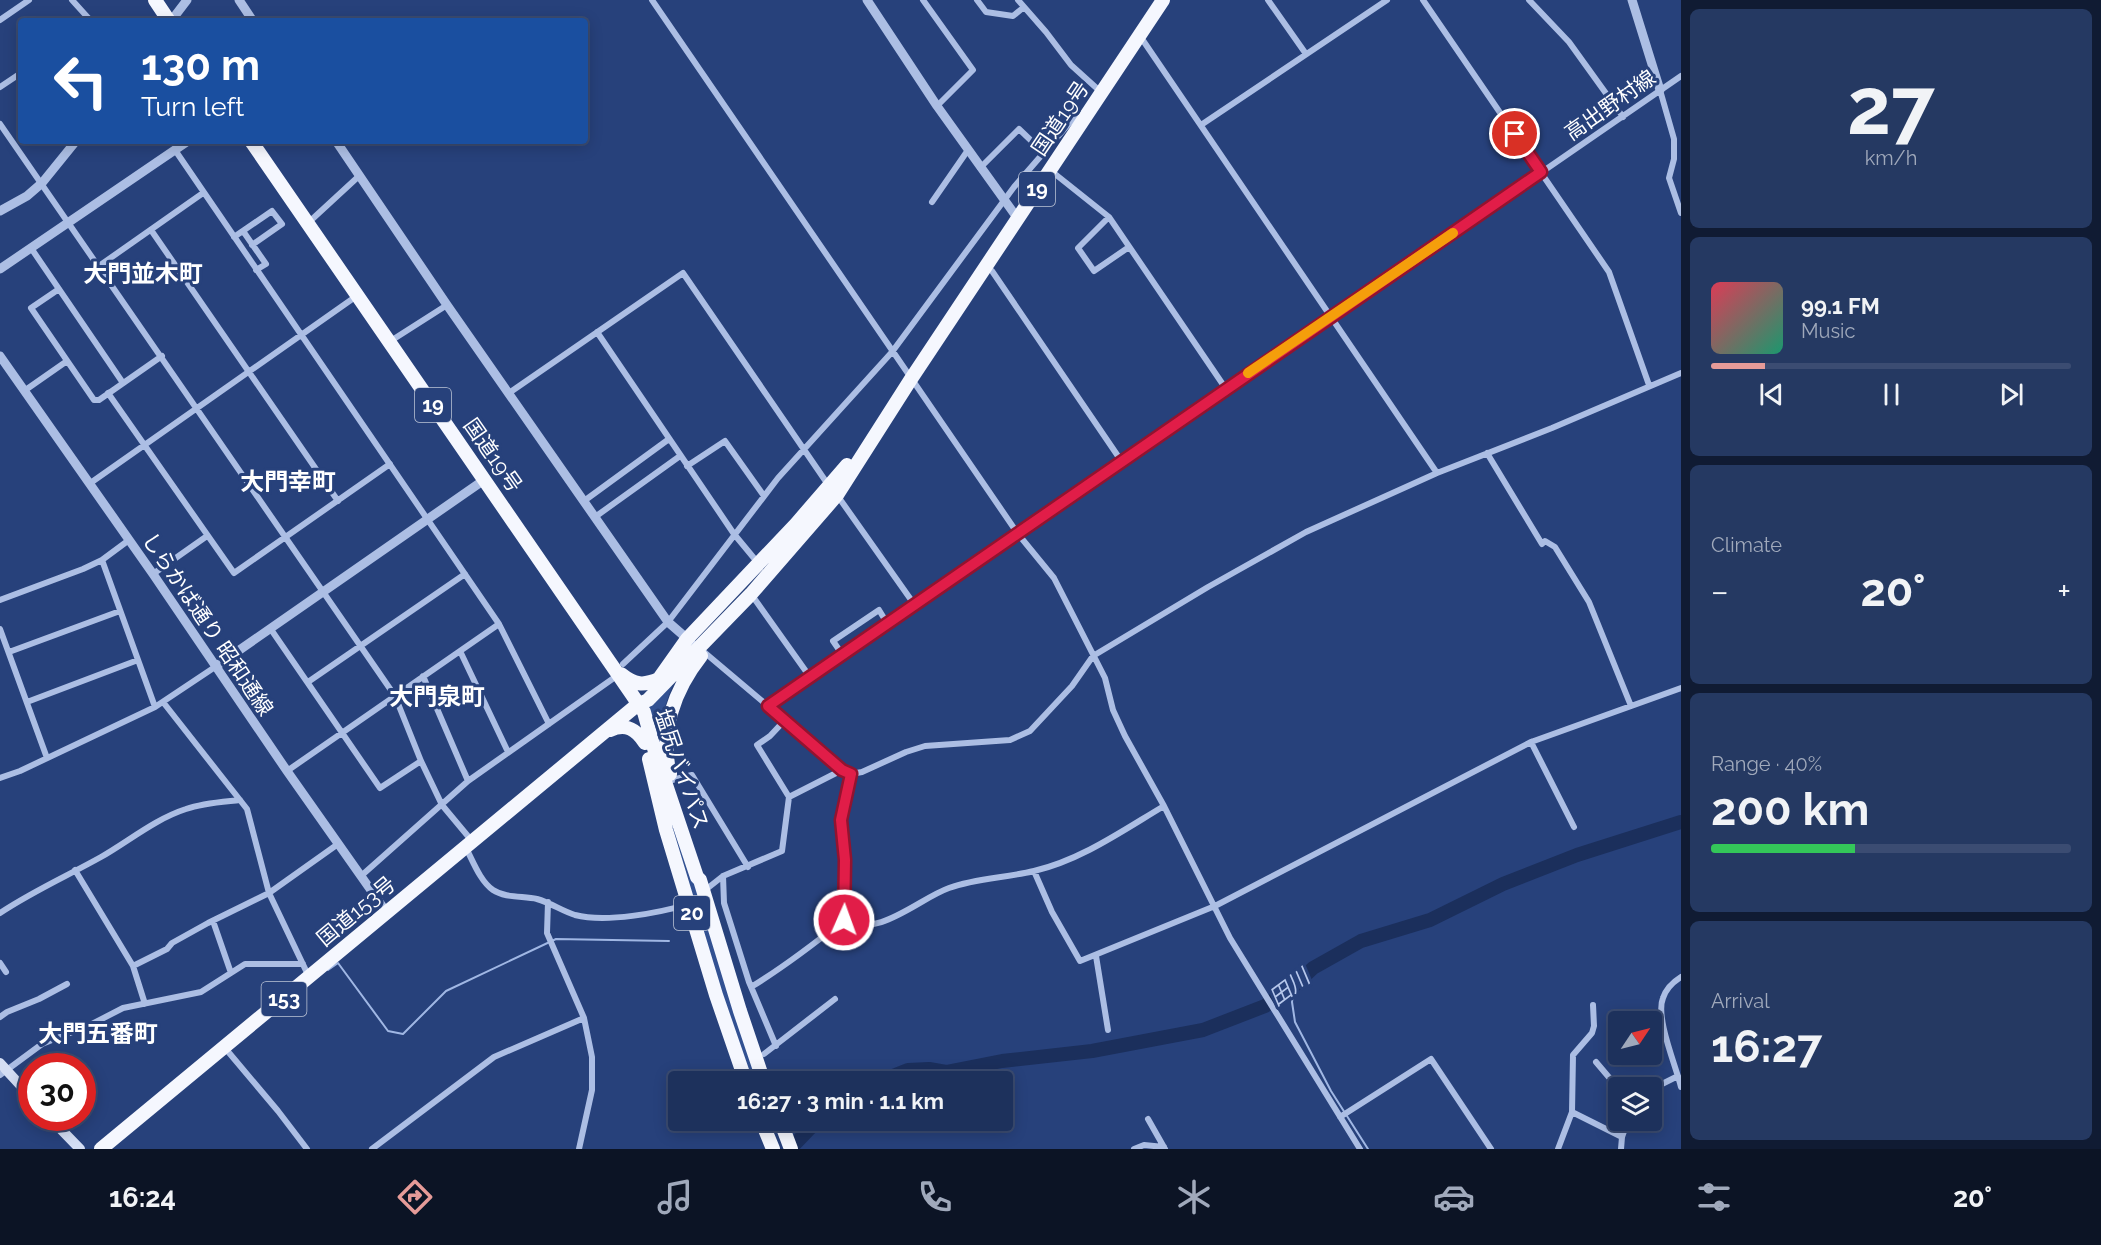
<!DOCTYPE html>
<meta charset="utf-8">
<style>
:root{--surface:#1d315c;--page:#253962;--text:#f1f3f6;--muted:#a0a9bb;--line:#3b4c72;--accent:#e69b98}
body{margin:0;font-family:Raleway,"Noto Sans JP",sans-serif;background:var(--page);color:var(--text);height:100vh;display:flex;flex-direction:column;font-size:22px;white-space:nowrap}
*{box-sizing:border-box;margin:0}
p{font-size:20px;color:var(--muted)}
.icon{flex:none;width:33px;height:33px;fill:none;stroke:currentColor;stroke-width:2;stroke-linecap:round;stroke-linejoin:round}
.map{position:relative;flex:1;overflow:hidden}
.panel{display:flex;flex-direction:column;gap:9px;padding:9px;background:#101b33;width:420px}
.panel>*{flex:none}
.hud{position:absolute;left:18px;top:18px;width:570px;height:126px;border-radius:6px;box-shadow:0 3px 15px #0003,0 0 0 2px var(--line);background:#1a4fa0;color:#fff;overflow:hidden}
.needle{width:39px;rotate:55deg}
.tools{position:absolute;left:1608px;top:1011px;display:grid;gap:12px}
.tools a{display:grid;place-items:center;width:54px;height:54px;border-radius:6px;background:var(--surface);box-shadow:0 3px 15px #0003,0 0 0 2px var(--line);font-size:30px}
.speed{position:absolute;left:18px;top:1053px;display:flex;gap:12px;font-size:30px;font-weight:700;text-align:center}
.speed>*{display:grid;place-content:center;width:78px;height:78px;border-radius:50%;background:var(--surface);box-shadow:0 3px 15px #0003,0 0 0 2px var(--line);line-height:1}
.speed .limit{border:9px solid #d22;background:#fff;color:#111}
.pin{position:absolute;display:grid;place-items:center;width:51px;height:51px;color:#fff;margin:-26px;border:3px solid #fff;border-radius:50%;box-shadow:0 2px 6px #0007}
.me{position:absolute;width:66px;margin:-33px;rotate:2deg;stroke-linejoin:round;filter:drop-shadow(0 0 4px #0008)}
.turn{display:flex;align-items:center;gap:21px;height:126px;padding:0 24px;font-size:27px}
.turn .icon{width:78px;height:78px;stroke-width:2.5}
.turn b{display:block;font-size:42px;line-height:51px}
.big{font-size:45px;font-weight:700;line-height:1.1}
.panel .card{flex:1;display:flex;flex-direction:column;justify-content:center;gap:9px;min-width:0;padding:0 21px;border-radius:9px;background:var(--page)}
.panel .dial{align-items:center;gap:0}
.dial b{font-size:78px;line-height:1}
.song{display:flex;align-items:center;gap:18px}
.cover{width:72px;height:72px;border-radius:9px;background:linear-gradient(135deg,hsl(350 70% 55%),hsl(160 70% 35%))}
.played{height:6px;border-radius:3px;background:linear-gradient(90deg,var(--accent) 15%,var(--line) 15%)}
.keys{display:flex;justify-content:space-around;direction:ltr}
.heat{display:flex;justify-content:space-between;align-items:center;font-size:33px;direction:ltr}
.charge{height:9px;border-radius:4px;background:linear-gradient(90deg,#34c759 40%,var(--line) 0)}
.trip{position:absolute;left:668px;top:1071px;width:345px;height:60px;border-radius:6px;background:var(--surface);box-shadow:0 3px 15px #0003,0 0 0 2px var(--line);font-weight:700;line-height:60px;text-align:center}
.menu{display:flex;height:96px;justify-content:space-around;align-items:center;background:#0c1425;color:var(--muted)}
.menu .icon{width:42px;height:42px}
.menu .on{color:var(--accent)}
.menu b{font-size:27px;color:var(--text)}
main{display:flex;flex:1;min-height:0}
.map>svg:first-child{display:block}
</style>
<main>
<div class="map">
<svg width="1681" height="1149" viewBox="0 0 1681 1149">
<rect width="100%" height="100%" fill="#27417b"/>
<path fill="#325192" d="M 672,686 L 663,712 L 659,750 L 649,708 L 671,686 Z
M 644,722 L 759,1081 L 750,1081 L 671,832 Z"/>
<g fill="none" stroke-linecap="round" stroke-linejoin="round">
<path stroke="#a0b7e4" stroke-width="2" d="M 328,970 L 338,963 L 388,1031 L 403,1034 L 446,991 L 556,939 L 669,941
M 1294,986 L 1292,1002 L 1295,1022 L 1331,1091 L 1368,1149"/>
<path stroke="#1b2f5c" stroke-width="14" d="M 878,1082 L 908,1070 L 929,1069 L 946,1072 L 1002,1061 L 1092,1051 L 1203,1030 L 1265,1006 L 1294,986 L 1313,968 L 1361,941 L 1430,920 L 1503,884 L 1577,855 L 1681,822
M 790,1149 L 818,1120"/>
<path stroke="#acbee4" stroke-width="6" d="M 72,0 L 91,21
M 652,0 L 1018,534 L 1054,578 L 1105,678 L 1113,710 L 1125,736 L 1164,806 L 1230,938 L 1360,1149
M 923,0 L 973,70 L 937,106
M 977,0 L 986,12 L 1013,16 L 1024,7
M 1018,0 L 1046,32 L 1071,65 L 1102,93
M 1268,0 L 1306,54
M 1423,0 L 1609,272 L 1649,385
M 1529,0 L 1569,42 L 1623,117
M 0,20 L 29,0
M 1140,36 L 1437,473
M 0,87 L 21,73
M 1660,90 L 1674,139 L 1674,159 L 1669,178 L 1681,213
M 0,124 L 395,696 L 421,761 L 442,805 L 472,841
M 1201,125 L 1387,0
M 175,150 L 499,624 L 287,771
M 980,168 L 1019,129 L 1043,152
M 1050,170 L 1109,217 L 1226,389
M 932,202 L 968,150
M 1109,217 L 1078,248 L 1094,271 L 1129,247
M 308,223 L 359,176
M 151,230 L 338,501
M 243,231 L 266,264 L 256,270
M 234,237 L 272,211 L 282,224 L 252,245
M 31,248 L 123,383
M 99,266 L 203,193
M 986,266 L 992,271 L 1122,462
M 59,289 L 31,308 L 94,400 L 99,400 L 162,356
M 597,332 L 734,534 L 758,563
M 389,342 L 447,305
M 24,391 L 67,361
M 108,393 L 234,573 L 390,464
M 509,393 L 683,273 L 829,486
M 1487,453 L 1542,544 L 1545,541 L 1555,547 L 1589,602 L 1631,706
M 687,466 L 725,441 L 764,496
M 89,484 L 358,295
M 837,495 L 914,604
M 584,501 L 669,439
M 595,517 L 680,456
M 102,560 L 155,707
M 153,574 L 207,536
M 751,594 L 810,677
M 0,600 L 83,569 L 102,560 L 129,540
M 499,624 L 549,724
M 270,628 L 380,788 L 421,761
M 0,629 L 47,758
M 460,651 L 508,752
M 9,652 L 120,611
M 704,652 L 768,706 L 1681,76
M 842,654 L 833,641 L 879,610 L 887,623
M 623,664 L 668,622 L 778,478 L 892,352 L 1014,187 L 1073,119 L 1079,118 L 1083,120
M 423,676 L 468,781
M 308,682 L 465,574
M 27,702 L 138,660
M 163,702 L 247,809 L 269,893 L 309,977
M 768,706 L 842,770 L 851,774 L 862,772 L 906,752 L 925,746 L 1010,740 L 1030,731 L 1072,686 L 1093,656 L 1208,587 L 1306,532 L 1437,473 L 1552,428 L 1681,373
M 1531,742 L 1574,827
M 0,778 L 20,771 L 155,707 L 215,667
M 672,780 L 692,775 L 748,867
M 789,797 L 842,770
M 466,848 C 473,861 480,881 493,890 C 505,898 523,896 537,899 C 551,903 562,911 575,915 C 606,923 659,913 689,904
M 75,870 L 133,966 L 145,1004
M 1034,871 L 1052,912 L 1080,961 L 1215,906 L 1531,742 L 1681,688
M 361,876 L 468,781 L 618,675
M 723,876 L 724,903 L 749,982 L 776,1046
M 704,891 L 723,876 L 782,851 L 789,797 L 757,745 L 770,736 L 785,720
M 548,902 L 547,933 L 584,1018 L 592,1057 L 592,1090 L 579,1149
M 0,913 C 33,891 67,876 101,857 C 129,841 155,819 186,809 C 203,803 222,802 240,800
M 844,920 C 878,939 918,899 949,888 C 976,878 1005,878 1034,871 C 1081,860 1122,831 1164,806
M 213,921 L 231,973
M 1096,956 L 1108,1030
M 0,963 L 6,972
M 133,966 L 167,949 L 172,943 L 208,923 L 269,893 L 338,844
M 1681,977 C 1673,982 1666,989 1663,998 C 1655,1017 1676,1066 1681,1087
M 751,987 C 784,967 814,944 844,920 L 845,859 L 841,820 L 851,774
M 0,1017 L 7,1012 L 39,999 L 67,984
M 225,1048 L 278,1111 L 307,1149
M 764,1054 L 835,999
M 1596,1062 L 1618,1088
M 0,1075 L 42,1044 L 90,1025 L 123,1008 L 201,992 L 245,964 L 303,964
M 728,1081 L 735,1076
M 1652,1089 L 1678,1076
M 1572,1112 L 1622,1137
M 1340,1117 L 1431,1059 L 1491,1149
M 1148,1119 L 1165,1149
M 372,1149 L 494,1057 L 584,1018
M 1134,1149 L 1144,1145 L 1164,1147
M 1558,1149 L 1572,1112 L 1573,1055 L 1592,1033 L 1594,1026 L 1593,1005
M 1621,1149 L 1622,1137 L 1628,1120"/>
<path stroke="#acbee4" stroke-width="9" d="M 239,0 L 253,21
M 867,0 L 937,106 L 1018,219
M 1632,0 L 1660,90
M 171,21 L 187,0
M 336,141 L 447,305 L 668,622 L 691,642
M 0,211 L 27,196 L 42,183 L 76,141
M 0,269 L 188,141
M 0,356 L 153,574 L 287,771 L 387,913
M 215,667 L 484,480"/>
<path stroke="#d4def4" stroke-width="10" d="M 0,1063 L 32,1098
M 50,1118 L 80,1149"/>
<path stroke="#f5f7fe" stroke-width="14" d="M 155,0 L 169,21
M 251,141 L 644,712 L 655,752 L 697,877 L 700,880 L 740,1011 L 764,1082
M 621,674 C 635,685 643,686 659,679
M 658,680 L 687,639 L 796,524 L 847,465
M 610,730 C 626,723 636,729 645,743
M 649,759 L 666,830 L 716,995 L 746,1082
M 670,774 C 659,731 675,689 701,656
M 761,1120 L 773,1149
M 780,1120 L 791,1149
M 101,1149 L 637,705 L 648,700 L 751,594 L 837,495 L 911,379 L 1163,0"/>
</g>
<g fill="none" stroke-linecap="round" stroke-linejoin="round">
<defs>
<path id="route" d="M 844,920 L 845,860 L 841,820 L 851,774 L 842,770 L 768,706 L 1541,172 L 1515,134"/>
</defs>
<use href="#route" stroke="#92132f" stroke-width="15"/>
<use href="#route" stroke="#e11d48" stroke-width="10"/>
<path stroke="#f59e0b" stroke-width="10" d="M 1248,373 L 1453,233"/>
</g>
<g text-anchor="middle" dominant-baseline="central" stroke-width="6" stroke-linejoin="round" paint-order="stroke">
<g fill="#27417b" stroke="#bec6d7" stroke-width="1.5">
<rect x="1019" y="172" width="36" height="34" rx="4.5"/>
<rect x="415" y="388" width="36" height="34" rx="4.5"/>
<rect x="674" y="896" width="36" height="34" rx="4.5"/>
<rect x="261.5" y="982" width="45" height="34" rx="4.5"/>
</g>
<g font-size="20" font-weight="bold" fill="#fff">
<text x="1037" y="189">19</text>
<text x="433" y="405">19</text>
<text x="692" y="913">20</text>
<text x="284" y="999">153</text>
</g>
<g font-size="21" fill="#fff" stroke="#27417b">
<text transform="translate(1610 105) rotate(-35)">高出野村線</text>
<text transform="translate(1060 118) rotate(-56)">国道19号</text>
<text transform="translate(493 455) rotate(55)">国道19号</text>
<text transform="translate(208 624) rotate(56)">しらかば通り 昭和通線</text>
<text transform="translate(682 769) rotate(71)">塩尻バイパス</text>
<text transform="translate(356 911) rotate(-40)">国道153号</text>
</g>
<g font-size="22" font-style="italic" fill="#b7c8ec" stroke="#27417b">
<text transform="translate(1289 987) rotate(-37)">田川</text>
</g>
<g font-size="24" font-weight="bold" fill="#fff" stroke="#27417b">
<text x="143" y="273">大門並木町</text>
<text x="288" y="481">大門幸町</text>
<text x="437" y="696">大門泉町</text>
<text x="98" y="1033">大門五番町</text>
</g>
</g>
</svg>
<div class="tools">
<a><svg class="needle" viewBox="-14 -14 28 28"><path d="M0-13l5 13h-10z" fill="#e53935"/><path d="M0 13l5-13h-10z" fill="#a0a9bb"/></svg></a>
<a><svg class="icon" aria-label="layers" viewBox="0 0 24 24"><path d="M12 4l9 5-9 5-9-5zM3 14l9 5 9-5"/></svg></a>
</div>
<div class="speed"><div class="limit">30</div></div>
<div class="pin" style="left:1515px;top:134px;background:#d93025"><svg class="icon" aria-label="arrive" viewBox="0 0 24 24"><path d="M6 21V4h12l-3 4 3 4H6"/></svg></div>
<svg class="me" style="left:844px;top:920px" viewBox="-20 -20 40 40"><circle r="17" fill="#e11d48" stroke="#fff" stroke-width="3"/><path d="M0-11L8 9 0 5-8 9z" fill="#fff"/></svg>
<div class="trip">16:27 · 3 min · 1.1 km</div>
<div class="hud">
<div class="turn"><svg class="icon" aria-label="left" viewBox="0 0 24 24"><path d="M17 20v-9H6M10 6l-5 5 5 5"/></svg><div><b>130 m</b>Turn left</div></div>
</div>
</div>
<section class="panel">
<div class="card dial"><b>27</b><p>km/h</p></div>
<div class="card">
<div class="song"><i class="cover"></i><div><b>99.1 FM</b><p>Music</p></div></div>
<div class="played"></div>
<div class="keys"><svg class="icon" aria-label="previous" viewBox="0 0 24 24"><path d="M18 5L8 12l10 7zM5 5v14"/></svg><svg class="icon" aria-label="pause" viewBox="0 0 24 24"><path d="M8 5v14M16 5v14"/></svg><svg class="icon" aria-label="next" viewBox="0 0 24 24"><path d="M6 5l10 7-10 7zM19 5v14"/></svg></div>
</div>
<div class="card"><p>Climate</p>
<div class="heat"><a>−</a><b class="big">20°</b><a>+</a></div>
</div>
<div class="card"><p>Range · 40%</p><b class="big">200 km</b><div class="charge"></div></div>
<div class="card"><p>Arrival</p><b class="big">16:27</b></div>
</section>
</main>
<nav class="menu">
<b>16:24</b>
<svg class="icon on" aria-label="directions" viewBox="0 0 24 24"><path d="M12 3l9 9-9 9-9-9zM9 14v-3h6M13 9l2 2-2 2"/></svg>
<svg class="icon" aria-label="music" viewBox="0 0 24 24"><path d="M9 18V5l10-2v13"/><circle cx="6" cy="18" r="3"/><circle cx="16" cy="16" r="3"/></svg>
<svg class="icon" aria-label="phone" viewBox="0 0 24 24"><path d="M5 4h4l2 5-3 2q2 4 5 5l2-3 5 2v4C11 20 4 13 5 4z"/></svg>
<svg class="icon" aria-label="climate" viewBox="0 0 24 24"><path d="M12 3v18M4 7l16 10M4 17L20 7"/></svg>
<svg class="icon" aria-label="car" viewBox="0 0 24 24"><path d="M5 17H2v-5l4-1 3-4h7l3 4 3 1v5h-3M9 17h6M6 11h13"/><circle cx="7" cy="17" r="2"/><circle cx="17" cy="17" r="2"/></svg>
<svg class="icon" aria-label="filters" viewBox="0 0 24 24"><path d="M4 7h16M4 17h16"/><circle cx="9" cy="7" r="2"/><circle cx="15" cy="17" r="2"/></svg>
<b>20°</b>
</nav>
